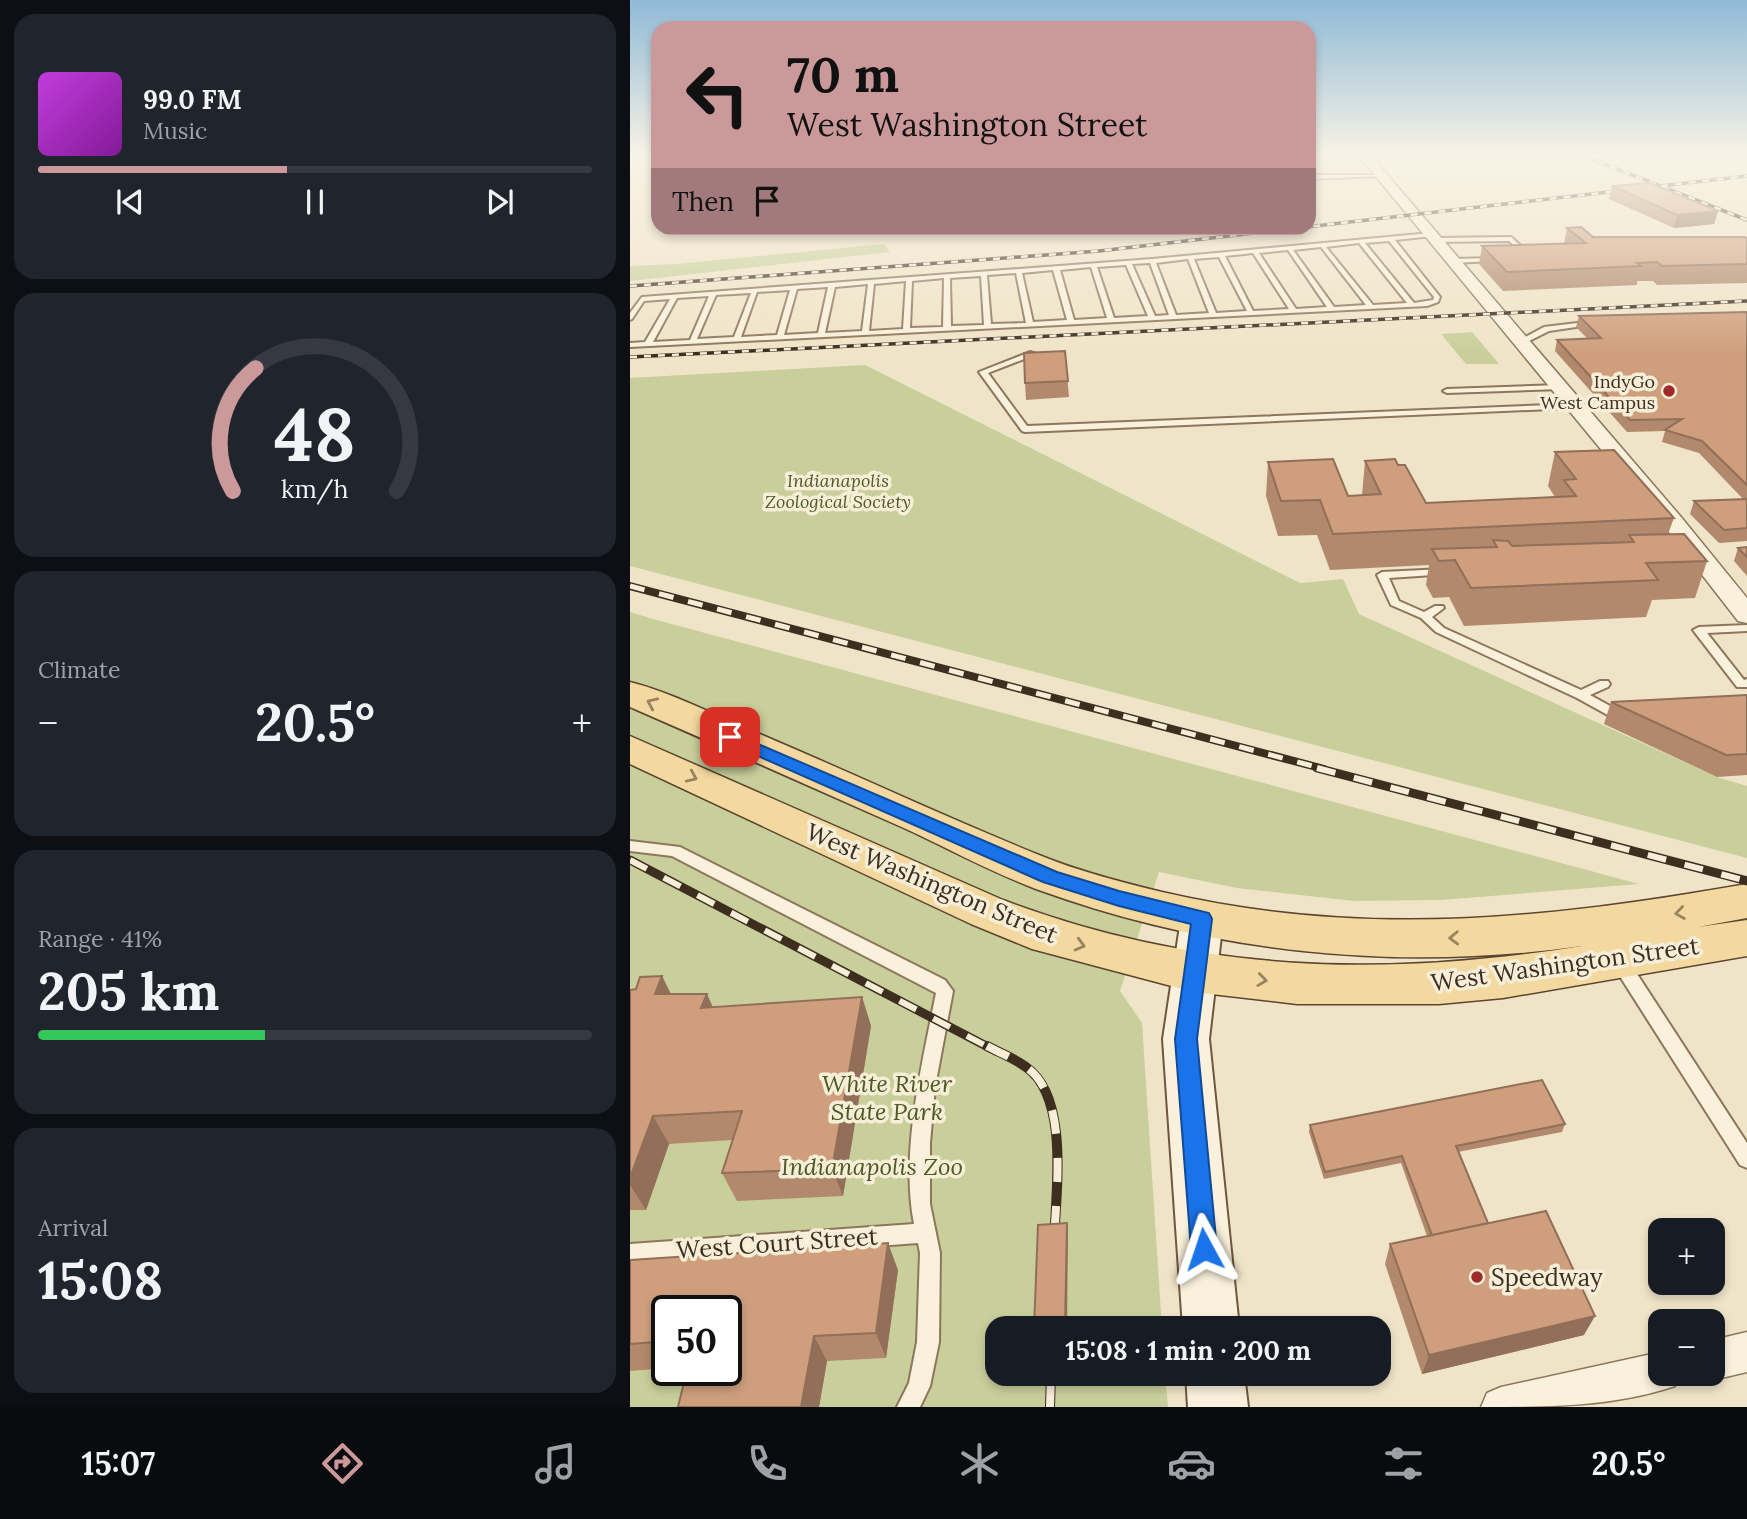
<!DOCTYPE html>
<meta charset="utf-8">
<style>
:root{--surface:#171b24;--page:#20242c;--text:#f1f3f6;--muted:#9ea1a6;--line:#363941;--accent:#cc999b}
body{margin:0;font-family:Lora,serif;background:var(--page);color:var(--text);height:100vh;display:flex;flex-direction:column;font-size:26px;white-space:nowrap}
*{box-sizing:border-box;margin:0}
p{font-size:23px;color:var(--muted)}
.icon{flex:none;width:38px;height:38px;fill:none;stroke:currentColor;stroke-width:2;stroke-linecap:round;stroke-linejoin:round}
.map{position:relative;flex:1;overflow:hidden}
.sheet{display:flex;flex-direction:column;gap:14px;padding:14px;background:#0d0f14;width:630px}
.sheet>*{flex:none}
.guide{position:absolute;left:21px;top:21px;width:665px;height:214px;border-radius:21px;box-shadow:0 4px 10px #0003;background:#cc999b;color:#111;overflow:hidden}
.buttons{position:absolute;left:1018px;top:1218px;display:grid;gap:14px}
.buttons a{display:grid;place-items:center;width:77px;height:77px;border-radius:14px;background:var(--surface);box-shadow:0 4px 10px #0003;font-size:35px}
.speed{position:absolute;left:21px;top:1295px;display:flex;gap:14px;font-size:35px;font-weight:700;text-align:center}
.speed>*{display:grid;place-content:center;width:91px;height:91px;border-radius:50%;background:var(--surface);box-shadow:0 4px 10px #0003;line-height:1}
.speed .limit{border:4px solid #111;border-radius:10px;background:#fff;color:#111}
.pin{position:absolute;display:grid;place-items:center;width:60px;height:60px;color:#fff;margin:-30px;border-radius:14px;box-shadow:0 4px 10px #0006}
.me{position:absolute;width:77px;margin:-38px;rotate:355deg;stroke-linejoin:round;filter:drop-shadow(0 0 5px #0008)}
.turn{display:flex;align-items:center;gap:24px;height:147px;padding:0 21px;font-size:32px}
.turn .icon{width:91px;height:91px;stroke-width:2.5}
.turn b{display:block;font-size:49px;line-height:60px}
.then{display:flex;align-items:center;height:66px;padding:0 21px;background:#0003;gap:14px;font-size:26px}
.big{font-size:52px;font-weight:700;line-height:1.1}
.sheet .widget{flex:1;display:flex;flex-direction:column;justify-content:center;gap:10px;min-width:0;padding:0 24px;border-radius:21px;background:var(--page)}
.sheet .dial{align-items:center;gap:0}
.dial svg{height:182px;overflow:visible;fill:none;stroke:var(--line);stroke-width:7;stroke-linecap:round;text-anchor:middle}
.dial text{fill:var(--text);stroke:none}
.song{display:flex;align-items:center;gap:21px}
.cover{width:84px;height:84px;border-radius:10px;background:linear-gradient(135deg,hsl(290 70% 55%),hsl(290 70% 35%))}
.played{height:7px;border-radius:4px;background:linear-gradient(90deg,var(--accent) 45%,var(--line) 45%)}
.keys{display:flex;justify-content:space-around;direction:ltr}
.heat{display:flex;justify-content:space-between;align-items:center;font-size:38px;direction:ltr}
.charge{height:10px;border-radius:5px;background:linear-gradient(90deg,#34c759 41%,var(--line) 0)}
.trip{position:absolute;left:355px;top:1316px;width:406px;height:70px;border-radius:21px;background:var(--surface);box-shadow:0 4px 10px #0003;font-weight:700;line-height:70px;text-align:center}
.menu{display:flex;height:112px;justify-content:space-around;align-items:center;background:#090b0e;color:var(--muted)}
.menu .icon{width:49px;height:49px}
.menu .current{color:var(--accent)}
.menu b{font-size:32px;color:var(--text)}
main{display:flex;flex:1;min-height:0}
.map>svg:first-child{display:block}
</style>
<main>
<section class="sheet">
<div class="widget">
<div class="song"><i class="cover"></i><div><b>99.0 FM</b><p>Music</p></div></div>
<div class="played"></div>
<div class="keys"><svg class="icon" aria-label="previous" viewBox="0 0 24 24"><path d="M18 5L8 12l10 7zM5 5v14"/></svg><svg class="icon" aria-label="pause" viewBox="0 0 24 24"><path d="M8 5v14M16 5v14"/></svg><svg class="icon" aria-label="next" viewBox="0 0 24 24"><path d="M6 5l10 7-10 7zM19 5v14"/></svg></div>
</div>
<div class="widget dial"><svg viewBox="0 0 100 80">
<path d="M14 69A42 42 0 1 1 86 69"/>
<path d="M14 69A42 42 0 0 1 24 15" stroke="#cc999b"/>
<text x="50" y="56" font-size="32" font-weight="700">48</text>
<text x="50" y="72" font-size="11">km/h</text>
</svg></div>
<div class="widget"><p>Climate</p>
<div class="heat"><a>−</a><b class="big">20.5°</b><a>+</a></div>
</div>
<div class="widget"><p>Range · 41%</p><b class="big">205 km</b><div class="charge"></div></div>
<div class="widget"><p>Arrival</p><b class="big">15:08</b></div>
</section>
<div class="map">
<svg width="1117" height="1407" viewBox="0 0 1117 1407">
<rect width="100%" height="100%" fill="#f0e4c8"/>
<path fill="#c9cf9b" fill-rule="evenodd" d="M 254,244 L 260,252 L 0,281 L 0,266 L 46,264 Z
M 843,332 L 843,333 L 869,364 L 836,364 L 811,334 Z
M 235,365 L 670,583 L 713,579 L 729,614 L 1087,777 L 1117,786 L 1117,858 L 0,566 L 0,378 Z
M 0,612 L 23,619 L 1009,884 L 811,900 L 724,901 L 607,888 L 529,872 L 490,991 L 512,1023 L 532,1328 L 368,1328 L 368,1374 L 535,1374 L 538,1407 L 0,1407 ZM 37,1311 L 96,1311 L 96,1370 L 37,1370 Z"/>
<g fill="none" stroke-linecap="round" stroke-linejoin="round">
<defs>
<path id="service" d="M 679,175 L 751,175 L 753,176 L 679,179 Z
M 801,233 L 803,236 L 765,240 L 810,297 L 808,302 L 797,306 L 0,347 L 0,343 L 15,342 L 40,299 L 14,301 L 2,319 L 0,320 L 0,313 L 12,297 L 522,259 ZM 759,241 L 804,297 L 803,300 L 784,303 L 735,243 ZM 729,243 L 777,303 L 743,305 L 696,247 ZM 691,247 L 736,305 L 704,307 L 663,250 ZM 658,250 L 697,307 L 666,309 L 629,253 ZM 623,253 L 659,309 L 623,311 L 595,256 ZM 589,257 L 617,311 L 586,313 L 564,259 ZM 558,259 L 579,313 L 546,315 L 526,263 ZM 520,263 L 539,315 L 525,316 L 502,264 ZM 496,265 L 518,316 L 484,318 L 467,267 ZM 461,267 L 477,318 L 444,320 L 430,270 ZM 423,270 L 437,320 L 403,322 L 392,273 ZM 386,273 L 396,323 L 361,324 L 357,275 ZM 351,276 L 354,325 L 321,326 L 320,278 ZM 314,278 L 313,327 L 280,328 L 282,281 ZM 276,281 L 273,329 L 239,331 L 244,284 ZM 238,284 L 232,331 L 195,333 L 205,287 ZM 198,287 L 188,333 L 154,335 L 167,289 ZM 160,290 L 147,335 L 111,337 L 127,292 ZM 121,293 L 104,337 L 67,339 L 86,295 ZM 79,296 L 60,340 L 23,342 L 47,298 Z
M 881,237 L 901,255 L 901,257 L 897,257 L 879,241 L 806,242 L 803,240 L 806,238 Z
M 866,258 L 864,261 L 822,263 L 819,261 L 822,259 Z
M 964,321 L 966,322 L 966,324 L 919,331 L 893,344 L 886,342 L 914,327 Z
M 400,352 L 407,354 L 358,373 L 397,426 L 944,404 L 948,406 L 944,408 L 395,432 L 392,431 L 349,372 Z
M 928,385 L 932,387 L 931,389 L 817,393 L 813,391 L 817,389 Z
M 814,569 L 818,570 L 818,574 L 759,578 L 769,601 L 794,612 L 805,606 L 813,606 L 814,608 L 802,617 L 814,628 L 951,690 L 970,681 L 978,681 L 980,684 L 978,687 L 960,695 L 993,713 L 995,716 L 993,719 L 985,719 L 947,698 L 806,632 L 791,618 L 761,605 L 747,575 L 752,572 Z
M 1117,625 L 1117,631 L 1077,633 L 1114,680 L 1117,679 L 1117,687 L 1107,687 L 1063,630 L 1069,627 Z
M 0,841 L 50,847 L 315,980 L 323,991 L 305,1087 L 300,1143 L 300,1204 L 310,1253 L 309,1342 L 300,1386 L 290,1407 L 267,1407 L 279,1383 L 287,1342 L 290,1253 L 288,1243 L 0,1264 L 0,1244 L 284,1224 C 270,1153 292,1064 306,993 L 42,856 L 0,851 Z
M 990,956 L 996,957 L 1117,1143 L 1117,1168 L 1110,1165 L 984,967 L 982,962 L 984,957 Z"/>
<path id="minor" d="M 1117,1332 L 1117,1372 L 1083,1380 L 1069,1374 L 1083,1374 L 1083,1340 Z
M 1031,1352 L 1031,1374 L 1050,1374 L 1045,1386 C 983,1407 916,1407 851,1407 L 857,1393 L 871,1387 Z"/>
<path id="tertiary" d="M 729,156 L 741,156 L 1051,517 L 1117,598 L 1117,623 L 1108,621 L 1035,527 Z"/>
<path id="secondary" d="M 572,903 L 587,908 L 593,919 L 579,1039 L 609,1328 L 553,1328 L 533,1039 L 551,919 L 557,908 Z
M 556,1374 L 614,1374 L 618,1407 L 558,1407 Z"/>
<path id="primary" d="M 0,682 C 43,693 84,715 125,732 C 220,772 313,816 409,855 C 448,871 490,882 532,892 C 733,939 916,919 1117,884 L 1117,918 L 1068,927 L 1117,920 L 1117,956 L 873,998 L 809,1004 L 667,1004 L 564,992 L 402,949 L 341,924 L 0,764 L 0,736 L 373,900 C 566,973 751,978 952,946 C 767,972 582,953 406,889 C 361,872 319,849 276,829 C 184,788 92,747 0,707 Z"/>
</defs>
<use href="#service" stroke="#8d765c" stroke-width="4"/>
<use href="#minor" stroke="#8d765c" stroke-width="3"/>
<use href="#tertiary" stroke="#8d765c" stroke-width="3"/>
<use href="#secondary" stroke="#6f573f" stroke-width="4"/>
<use href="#primary" stroke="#5b4430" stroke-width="3"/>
<use href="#service" fill="#faf1dc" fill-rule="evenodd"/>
<use href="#minor" fill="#faf1dc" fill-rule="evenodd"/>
<use href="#tertiary" fill="#faf1dc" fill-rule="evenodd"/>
<use href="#secondary" fill="#faf1dc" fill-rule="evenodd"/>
<use href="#primary" fill="#f3d9a0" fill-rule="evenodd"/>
<defs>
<path id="rail-far3" d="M 954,156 L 1117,220
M 0,286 L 469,251 L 1117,176
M 0,357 L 1117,301"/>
<path id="rail-far2" d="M 0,586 L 694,769"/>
<path id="rail-far1" d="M 687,768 L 1117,881
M 0,860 L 360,1048"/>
<path id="rail" d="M 357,1046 C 370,1053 384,1058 396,1067 C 441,1098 425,1197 424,1245
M 420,1407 L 421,1374"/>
</defs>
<use href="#rail-far3" stroke="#3d2e20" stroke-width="3.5"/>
<use href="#rail-far2" stroke="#3d2e20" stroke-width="8"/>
<use href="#rail-far1" stroke="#3d2e20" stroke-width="9"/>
<use href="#rail" stroke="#3d2e20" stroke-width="10"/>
<use href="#rail-far3" stroke="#f7eed8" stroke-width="2.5" stroke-dasharray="7" stroke-linecap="butt"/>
<use href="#rail-far2" stroke="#f7eed8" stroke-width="5" stroke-dasharray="15" stroke-linecap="butt"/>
<use href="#rail-far1" stroke="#f7eed8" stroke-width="6" stroke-dasharray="19" stroke-linecap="butt"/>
<use href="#rail" stroke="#f7eed8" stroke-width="8" stroke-dasharray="24" stroke-linecap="butt"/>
</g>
<path fill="#b2896c" d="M 982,186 L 1088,211 L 1084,224 L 1044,228 L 979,199 Z
M 937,228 L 963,237 L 1117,238 L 1117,283 L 1027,285 L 1023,281 L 1007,281 L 1007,285 L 873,291 L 849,264 L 852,246 L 934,244 Z
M 1117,312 L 1117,541 L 1089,543 L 1060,514 L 1064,501 L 1114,500 L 1069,453 L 1032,442 L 1035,431 L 997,432 L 925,351 L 927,340 L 958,339 L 946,327 L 949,316 Z
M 435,351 L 439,397 L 396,400 L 395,383 Z
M 925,452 L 1044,518 L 1038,534 L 1077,561 L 1065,598 L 1022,600 L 1016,617 L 834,626 L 819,597 L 803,598 L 796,585 L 799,565 L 700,570 L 687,535 L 648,536 L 636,496 L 638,462 L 718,496 L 732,495 L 735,461 L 768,465 L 796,503 L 925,497 L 918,486 Z
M 1117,547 L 1117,576 L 1104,561 L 1108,548 Z
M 1117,695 L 1117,775 L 1087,777 L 974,724 L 981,702 Z
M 32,976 L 41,994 L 83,1007 L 232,997 L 241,1026 L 213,1196 L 107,1201 L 92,1173 L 102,1140 L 39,1144 L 16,1210 L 0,1210 L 0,990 L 6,989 Z
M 935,1124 L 932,1132 L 828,1152 L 858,1223 L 954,1335 L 792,1374 L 755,1264 L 760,1244 L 797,1236 L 771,1163 L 694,1179 L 679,1132 L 680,1125 Z
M 0,1260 L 268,1270 L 256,1358 L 197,1361 L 189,1407 L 48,1407 L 96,1370 L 37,1311 L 37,1368 L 0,1371 Z"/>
<path fill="#916f58" d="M 1088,211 L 1084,224 L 1044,228 L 1047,215 Z
M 32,976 L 46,1005 L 25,994 Z
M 77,994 L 90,1023 L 71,1008 Z
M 232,997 L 241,1026 L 213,1196 L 202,1169 Z
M 23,1116 L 39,1144 L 16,1210 L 0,1185 L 0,1178 Z
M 437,1223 L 438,1230 L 437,1328 L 435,1328 Z
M 258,1243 L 268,1270 L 256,1358 L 246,1333 Z
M 965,1316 L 954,1335 L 792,1374 L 799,1355 Z
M 184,1336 L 197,1361 L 189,1407 L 171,1407 Z"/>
<path fill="#cf9f7d" stroke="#916f58" stroke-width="2" d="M 1020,183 L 1088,211 L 1047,215 L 982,186 Z
M 951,227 L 963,237 L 1115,237 L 1117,238 L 1117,264 L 1032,266 L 1027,262 L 1007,263 L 1011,266 L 877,272 L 852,246 L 956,243 L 937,228 Z
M 1117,312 L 1117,485 L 1072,441 L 1035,430 L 1052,419 L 1000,420 L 927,340 L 971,338 L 949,316 Z
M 435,351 L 438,381 L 395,383 L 394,353 Z
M 984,450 L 1044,518 L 703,534 L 690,500 L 651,501 L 638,462 L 703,459 L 718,496 L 751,494 L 735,461 L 765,459 L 768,465 L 775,465 L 796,503 L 946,496 L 934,480 L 946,479 L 925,452 Z
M 1117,499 L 1117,528 L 1094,530 L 1064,501 Z
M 1054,534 L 1077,561 L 1016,563 L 1028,580 L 841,588 L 825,560 L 809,561 L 802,549 L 867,547 L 863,540 L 878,541 L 882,546 L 1004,542 L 999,535 Z
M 1117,547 L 1117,557 L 1108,548 Z
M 1117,695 L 1117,754 L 1096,755 L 981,702 Z
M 32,976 L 25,994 L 77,994 L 71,1008 L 232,997 L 202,1169 L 92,1173 L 112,1111 L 23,1116 L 0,1178 L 0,990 L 6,989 L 10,977 Z
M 912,1080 L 935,1124 L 826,1146 L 858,1223 L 802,1235 L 772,1156 L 695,1172 L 680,1125 Z
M 916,1211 L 965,1316 L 799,1355 L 760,1244 Z
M 437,1223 L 435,1328 L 404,1328 L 408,1225 Z
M 258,1243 L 246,1333 L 184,1336 L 171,1407 L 48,1407 L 57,1370 L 96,1370 L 96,1311 L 37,1311 L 37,1341 L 0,1344 L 0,1260 Z"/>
<defs><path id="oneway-chevron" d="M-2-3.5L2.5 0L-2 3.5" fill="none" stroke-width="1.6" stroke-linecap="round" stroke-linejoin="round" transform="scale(1.75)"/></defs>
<g stroke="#988460">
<use href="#oneway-chevron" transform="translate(22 703) rotate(-156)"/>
<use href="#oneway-chevron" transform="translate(62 777) rotate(24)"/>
<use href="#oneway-chevron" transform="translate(1050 913) rotate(172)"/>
<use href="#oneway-chevron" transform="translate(824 938) rotate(178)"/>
<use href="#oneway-chevron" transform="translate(450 945) rotate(15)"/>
<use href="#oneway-chevron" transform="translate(632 980) rotate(7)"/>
</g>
<linearGradient id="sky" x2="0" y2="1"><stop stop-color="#8fbad6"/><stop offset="0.44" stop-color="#f8f3e6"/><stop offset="1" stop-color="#f8f3e6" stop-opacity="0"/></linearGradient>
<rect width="1117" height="353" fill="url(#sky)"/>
<path fill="#1a73e8" stroke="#114b97" stroke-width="2" d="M 100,732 L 427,872 L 489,891 L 579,913 L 582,919 L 567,1039 L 587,1249 L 583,1258 L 574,1262 L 565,1258 L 561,1249 L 545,1039 L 561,924 L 489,906 L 413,882 L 94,741 L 92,737 Z"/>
<g fill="#9e2a2b" stroke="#f7eed8" stroke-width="2.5">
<circle cx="1039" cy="391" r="7"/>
<circle cx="847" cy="1277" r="7"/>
</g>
<g text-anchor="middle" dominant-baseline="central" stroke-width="7" stroke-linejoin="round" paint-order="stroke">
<g font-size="18" fill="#3d2e20" stroke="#f7eed8" text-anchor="end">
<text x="1025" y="381">IndyGo<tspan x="1025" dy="21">West Campus</tspan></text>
</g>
<g font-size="18" font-style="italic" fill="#4d5a26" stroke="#f7eed8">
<text x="208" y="480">Indianapolis<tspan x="208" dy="21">Zoological Society</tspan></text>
</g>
<g font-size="24" fill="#3d2e20" stroke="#f7eed8">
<text transform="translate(302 883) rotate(23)">West Washington Street</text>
<text transform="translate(935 964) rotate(-8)">West Washington Street</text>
<text transform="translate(147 1243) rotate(-4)">West Court Street</text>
</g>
<g font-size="24" font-style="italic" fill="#4d5a26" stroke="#f7eed8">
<text x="257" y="1083">White River<tspan x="257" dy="28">State Park</tspan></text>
<text x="242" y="1166">Indianapolis Zoo</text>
</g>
<g font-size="24" fill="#3d2e20" stroke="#f7eed8" text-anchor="start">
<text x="861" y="1277">Speedway</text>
</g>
</g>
</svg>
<div class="buttons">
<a>+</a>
<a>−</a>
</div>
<div class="speed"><div class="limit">50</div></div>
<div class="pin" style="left:100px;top:737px;background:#d93025"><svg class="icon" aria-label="arrive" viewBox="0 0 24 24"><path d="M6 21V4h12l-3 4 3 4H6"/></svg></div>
<svg class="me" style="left:574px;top:1249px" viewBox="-20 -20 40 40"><path d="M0-17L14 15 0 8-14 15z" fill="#1a73e8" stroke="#fff" stroke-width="4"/></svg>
<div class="trip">15:08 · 1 min · 200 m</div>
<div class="guide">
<div class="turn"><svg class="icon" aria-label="left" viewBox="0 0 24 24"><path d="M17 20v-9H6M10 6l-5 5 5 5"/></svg><div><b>70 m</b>West Washington Street</div></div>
<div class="then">Then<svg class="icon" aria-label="arrive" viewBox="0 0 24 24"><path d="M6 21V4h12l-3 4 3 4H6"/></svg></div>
</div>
</div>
</main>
<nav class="menu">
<b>15:07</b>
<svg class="icon current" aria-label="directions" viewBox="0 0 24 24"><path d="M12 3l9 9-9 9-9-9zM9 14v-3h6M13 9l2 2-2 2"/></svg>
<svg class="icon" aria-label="music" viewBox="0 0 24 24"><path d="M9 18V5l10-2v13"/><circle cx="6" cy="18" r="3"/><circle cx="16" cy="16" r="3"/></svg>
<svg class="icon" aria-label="phone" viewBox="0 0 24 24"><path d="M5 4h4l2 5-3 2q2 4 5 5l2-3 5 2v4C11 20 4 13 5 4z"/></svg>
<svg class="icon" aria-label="climate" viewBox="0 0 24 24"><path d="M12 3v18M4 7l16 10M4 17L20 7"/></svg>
<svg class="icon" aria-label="car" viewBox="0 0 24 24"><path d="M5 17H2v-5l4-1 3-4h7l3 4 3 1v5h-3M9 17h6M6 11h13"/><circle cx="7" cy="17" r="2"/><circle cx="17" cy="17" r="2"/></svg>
<svg class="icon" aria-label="filters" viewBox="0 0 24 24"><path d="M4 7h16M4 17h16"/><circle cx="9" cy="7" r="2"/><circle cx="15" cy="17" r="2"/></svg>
<b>20.5°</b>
</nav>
